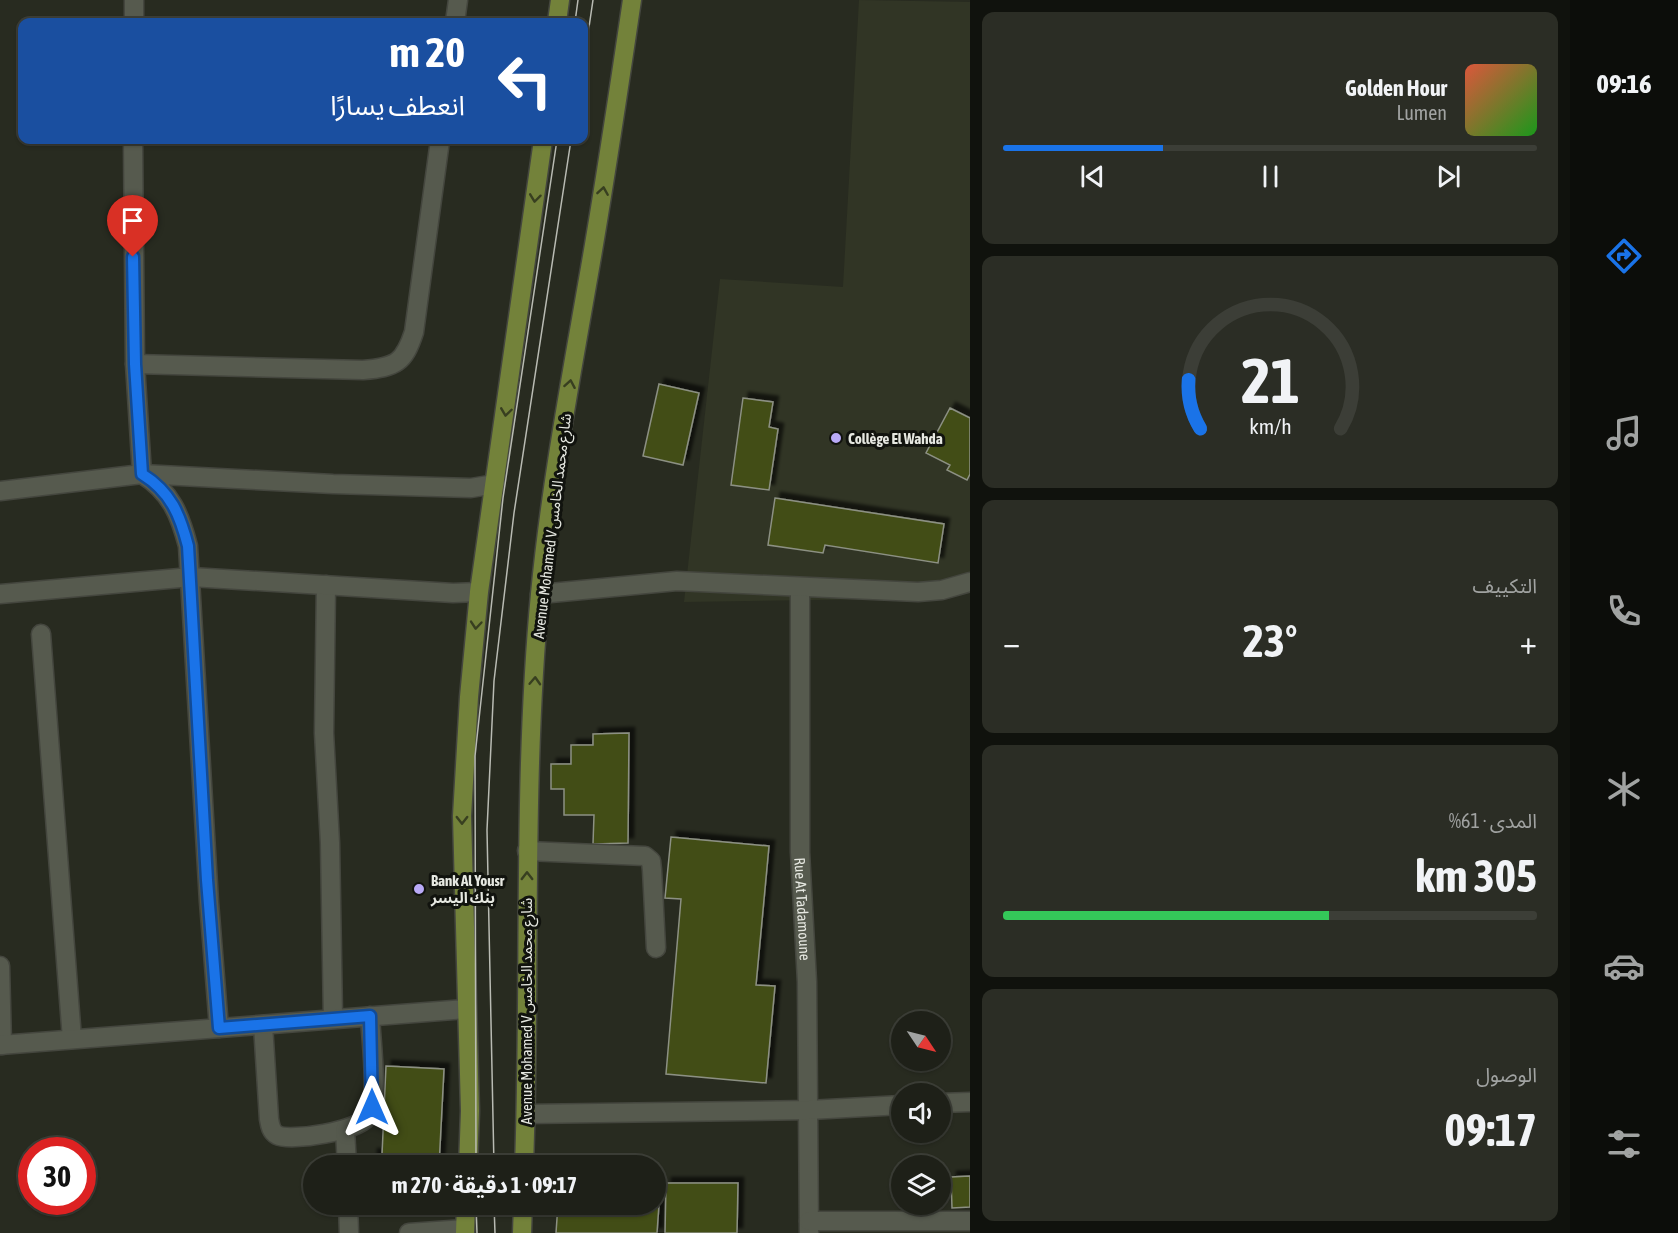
<!DOCTYPE html>
<html lang="ar">
<meta charset="utf-8">
<style>
:root{--surface:#1e2018;--page:#2b2d25;--text:#f1f3f6;--muted:#a1a3a2;--line:#3c3e37;--accent:#1a73e8}
body{margin:0;font-family:"Asap Condensed","Noto Sans Arabic",sans-serif;background:var(--page);color:var(--text);direction:rtl;height:100vh;display:flex;flex-direction:column;font-size:22px;white-space:nowrap}
*{box-sizing:border-box;margin:0}
p{font-size:20px;color:var(--muted)}
.icon{flex:none;width:33px;height:33px;fill:none;stroke:currentColor;stroke-width:2;stroke-linecap:round;stroke-linejoin:round}
.map{position:relative;flex:1;overflow:hidden;direction:ltr}
.drawer{display:flex;flex-direction:column;gap:12px;padding:12px;background:#10120d;width:600px}
.drawer>*{flex:none}
.top-card{position:absolute;left:18px;top:18px;width:570px;height:126px;border-radius:12px;box-shadow:0 2px 4px #0004,0 0 0 2px var(--line);direction:rtl;background:#1a4fa0;color:#fff;overflow:hidden}
.needle{width:39px;rotate:125deg}
.fabs{position:absolute;left:891px;top:1011px;display:grid;gap:12px}
.fabs a{display:grid;place-items:center;width:60px;height:60px;border-radius:50%;background:var(--surface);box-shadow:0 2px 4px #0004,0 0 0 2px var(--line);font-size:30px}
.speed{position:absolute;left:18px;top:1137px;display:flex;gap:12px;font-size:30px;font-weight:700;text-align:center}
.speed>*{display:grid;place-content:center;width:78px;height:78px;border-radius:50%;background:var(--surface);box-shadow:0 2px 4px #0004,0 0 0 2px var(--line);line-height:1}
.speed .limit{border:9px solid #d22;background:#fff;color:#111}
.pin{position:absolute;display:grid;place-items:center;width:51px;height:51px;color:#fff;margin:-62px -26px;border-radius:50% 50% 50% 0;rotate:-45deg;box-shadow:0 0 6px #0007}
.pin .icon{rotate:45deg}
.me{position:absolute;width:66px;margin:-33px;rotate:0deg;stroke-linejoin:round;filter:drop-shadow(0 0 4px #0008)}
.turn{display:flex;align-items:center;gap:21px;height:126px;padding:0 24px;font-size:27px}
.turn .icon{width:78px;height:78px;stroke-width:2.5}
.turn b{display:block;font-size:42px;line-height:51px}
.big{font-size:45px;font-weight:700;line-height:1.1}
.drawer .tile{flex:1;display:flex;flex-direction:column;justify-content:center;gap:9px;min-width:0;padding:0 21px;border-radius:12px;background:var(--page)}
.drawer .dial{align-items:center;gap:0}
.dial svg{height:156px;overflow:visible;fill:none;stroke:var(--line);stroke-width:7;stroke-linecap:round;text-anchor:middle}
.dial text{fill:var(--text);stroke:none}
.song{display:flex;align-items:center;gap:18px}
.cover{width:72px;height:72px;border-radius:9px;background:linear-gradient(135deg,hsl(10 70% 55%),hsl(120 70% 35%))}
.played{height:6px;border-radius:3px;background:linear-gradient(90deg,var(--accent) 30%,var(--line) 30%)}
.keys{display:flex;justify-content:space-around;direction:ltr}
.heat{display:flex;justify-content:space-between;align-items:center;font-size:33px;direction:ltr}
.charge{height:9px;border-radius:4px;background:linear-gradient(90deg,#34c759 61%,var(--line) 0)}
.trip{position:absolute;left:303px;top:1155px;width:363px;height:60px;border-radius:30px;background:var(--surface);box-shadow:0 2px 4px #0004,0 0 0 2px var(--line);font-weight:700;line-height:60px;text-align:center;direction:rtl}
main{display:flex;flex:1;min-height:0}
.dock{display:flex;flex-direction:column;width:108px;justify-content:space-around;align-items:center;background:#0c0d0a;color:var(--muted)}
.dock .icon{width:42px;height:42px}
.dock .on{color:var(--accent)}
.dock b{font-size:27px;color:var(--text)}
.map>svg:first-child{display:block}
</style>
<main>
<nav class="dock">
<b>09:16</b>
<svg class="icon on" aria-label="directions" viewBox="0 0 24 24"><path d="M12 3l9 9-9 9-9-9zM9 14v-3h6M13 9l2 2-2 2"/></svg>
<svg class="icon" aria-label="music" viewBox="0 0 24 24"><path d="M9 18V5l10-2v13"/><circle cx="6" cy="18" r="3"/><circle cx="16" cy="16" r="3"/></svg>
<svg class="icon" aria-label="phone" viewBox="0 0 24 24"><path d="M5 4h4l2 5-3 2q2 4 5 5l2-3 5 2v4C11 20 4 13 5 4z"/></svg>
<svg class="icon" aria-label="climate" viewBox="0 0 24 24"><path d="M12 3v18M4 7l16 10M4 17L20 7"/></svg>
<svg class="icon" aria-label="car" viewBox="0 0 24 24"><path d="M5 17H2v-5l4-1 3-4h7l3 4 3 1v5h-3M9 17h6M6 11h13"/><circle cx="7" cy="17" r="2"/><circle cx="17" cy="17" r="2"/></svg>
<svg class="icon" aria-label="filters" viewBox="0 0 24 24"><path d="M4 7h16M4 17h16"/><circle cx="9" cy="7" r="2"/><circle cx="15" cy="17" r="2"/></svg>
</nav>
<section class="drawer">
<div class="tile">
<div class="song"><i class="cover"></i><div><b>Golden Hour</b><p>Lumen</p></div></div>
<div class="played"></div>
<div class="keys"><svg class="icon" aria-label="previous" viewBox="0 0 24 24"><path d="M18 5L8 12l10 7zM5 5v14"/></svg><svg class="icon" aria-label="pause" viewBox="0 0 24 24"><path d="M8 5v14M16 5v14"/></svg><svg class="icon" aria-label="next" viewBox="0 0 24 24"><path d="M6 5l10 7-10 7zM19 5v14"/></svg></div>
</div>
<div class="tile dial"><svg viewBox="0 0 100 80">
<path d="M14 69A42 42 0 1 1 86 69"/>
<path d="M14 69A42 42 0 0 1 8 44" stroke="#1a73e8"/>
<text x="50" y="56" font-size="32" font-weight="700">21</text>
<text x="50" y="72" font-size="11">km/h</text>
</svg></div>
<div class="tile"><p>التكييف</p>
<div class="heat"><a>−</a><b class="big">23°</b><a>+</a></div>
</div>
<div class="tile"><p>المدى · 61%</p><b class="big">305 km</b><div class="charge"></div></div>
<div class="tile"><p>الوصول</p><b class="big">09:17</b></div>
</section>
<div class="map">
<svg width="970" height="1233" viewBox="0 0 970 1233">
<defs>
<filter id="shadow"><feDropShadow dx="5.5" dy="-5.5" stdDeviation="1.5" flood-color="#0009"/></filter>
</defs>
<rect width="100%" height="100%" fill="#282b20"/>
<path fill="#313525" d="M 859,0 L 970,2 L 970,588 L 947,598 L 684,602 L 720,279 L 843,287 Z"/>
<path fill="#424d14" stroke="#8c9083" stroke-width="1.5" filter="url(#shadow)" d="M 659,384 L 699,393 L 683,465 L 643,456 Z
M 743,398 L 773,402 L 769,427 L 778,429 L 769,490 L 731,485 Z
M 950,408 L 970,418 L 970,474 L 967,480 L 947,470 L 950,465 L 926,453 Z
M 775,498 L 944,524 L 938,563 L 825,545 L 823,553 L 768,545 Z
M 629,733 L 628,843 L 593,844 L 594,815 L 564,815 L 564,789 L 551,789 L 551,764 L 571,764 L 571,745 L 593,745 L 593,734 Z
M 671,837 L 769,846 L 756,985 L 775,986 L 766,1083 L 666,1074 L 681,899 L 665,898 Z
M 386,1066 L 444,1069 L 439,1166 L 372,1166 L 372,1154 L 382,1155 Z
M 970,1176 L 970,1207 L 952,1208 L 951,1177 Z
M 666,1183 L 738,1183 L 737,1233 L 665,1233 Z
M 656,1189 L 660,1190 L 657,1233 L 556,1233 L 558,1204 L 656,1204 Z
M 370,1204 L 437,1204 L 437,1213 L 370,1211 Z"/>
<g fill="none" stroke-linecap="round" stroke-linejoin="round">
<defs>
<g id="minor">
<path d="M 134,22 L 134,0"/>
<path d="M 455,22 L 458,0"/>
<path d="M 133,140 L 135,364 L 142,474 C 171,492 180,515 188,546 L 209,902 L 219,1028"/>
<path d="M 135,364 L 363,370 C 396,367 404,363 414,332 L 440,140"/>
<path d="M 0,491 L 142,474 L 333,484 L 471,488 L 495,484"/>
<path d="M 326,585 L 324,733 L 330,843 L 333,1018"/>
<path id="s1" d="M 800,587 L 800,852 L 807,982 L 809,1233"/>
<path d="M 0,594 L 191,577 L 453,593 L 479,592"/>
<path d="M 540,594 L 677,581 L 918,592 L 942,590 L 970,582"/>
<path d="M 41,634 L 72,1039"/>
<path d="M 527,851 L 645,856 L 651,861 L 652,870 L 656,948"/>
<path d="M 0,966 L 2,1045"/>
<path d="M 263,1025 L 269,1119 C 270,1125 271,1132 277,1135 C 290,1142 360,1131 368,1116 C 379,1096 371,1041 370,1016"/>
<path d="M 0,1045 L 466,1009"/>
<path d="M 940,1103 L 970,1102"/>
<path d="M 526,1114 L 809,1110 L 902,1105"/>
<path d="M 345,1130 L 347,1166"/>
<path d="M 348,1204 L 349,1233"/>
<path d="M 809,1221 L 970,1221"/>
<path d="M 409,1233 L 465,1229"/>
</g>
<path id="primary" d="M 557,22 L 560,0
M 468,1166 L 470,1111 L 462,816 L 469,697 L 479,592 L 543,140
M 524,1166 C 531,975 522,784 540,594 C 550,490 569,388 587,285 C 604,190 618,95 632,0
M 465,1233 L 466,1204
M 522,1233 L 523,1204"/>
</defs>
<use href="#minor" stroke="#44463e" stroke-width="21"/>
<use href="#primary" stroke="#44463e" stroke-width="21"/>
<use href="#minor" stroke="#565a4e" stroke-width="18"/>
<use href="#primary" stroke="#73823a" stroke-width="18"/>
<path stroke="#b9bbb3" stroke-width="1.5" d="M 575,22 L 578,0
M 584,61 L 593,0
M 476,1166 L 475,756 L 503,498 L 557,140
M 494,1166 L 487,830 L 494,681 L 514,513 L 571,140
M 476,1204 L 477,1233
M 494,1204 L 495,1233"/>
</g>
<defs><path id="oneway-chevron" d="M-2-3.5L2.5 0L-2 3.5" fill="none" stroke-width="1.6" stroke-linecap="round" stroke-linejoin="round" transform="scale(1.5)"/></defs>
<g stroke="#383f20">
<use href="#oneway-chevron" transform="translate(603 191) rotate(-81)"/>
<use href="#oneway-chevron" transform="translate(535 198) rotate(97)"/>
<use href="#oneway-chevron" transform="translate(570 384) rotate(-80)"/>
<use href="#oneway-chevron" transform="translate(506 412) rotate(98)"/>
<use href="#oneway-chevron" transform="translate(476 625) rotate(95)"/>
<use href="#oneway-chevron" transform="translate(535 681) rotate(-87)"/>
<use href="#oneway-chevron" transform="translate(462 820) rotate(90)"/>
<use href="#oneway-chevron" transform="translate(527 876) rotate(-90)"/>
</g>
<g fill="none" stroke-linecap="round" stroke-linejoin="round">
<defs>
<path id="route" d="M 133,257 L 135,364 L 142,474 C 171,492 180,515 188,546 L 207,880 L 219,1028 L 370,1016 L 372,1107"/>
</defs>
<use href="#route" stroke="#114b97" stroke-width="15"/>
<use href="#route" stroke="#1a73e8" stroke-width="10"/>
</g>
<g fill="#b9aaf7" stroke="#11130e" stroke-width="2">
<circle cx="836" cy="438" r="6"/>
<circle cx="419" cy="889" r="6"/>
</g>
<g text-anchor="middle" dominant-baseline="central" stroke-width="6" stroke-linejoin="round" paint-order="stroke">
<g font-size="15" font-weight="bold" fill="#e6e8e1" stroke="#11130e" text-anchor="start">
<text x="848" y="438">Collège El Wahda</text>
<text x="431" y="880">Bank Al Yousr<tspan x="431" dy="17">بنك اليسر</tspan></text>
</g>
<g font-size="15" fill="#e6e8e1" stroke="#11130e">
<text transform="translate(552 526) rotate(-83)">Avenue Mohamed V شارع محمد الخامس</text>
<text stroke="none"><textPath href="#s1" startOffset="322">Rue At Tadamoune</textPath></text>
<text transform="translate(526 1011) rotate(-90)">Avenue Mohamed V شارع محمد الخامس</text>
</g>
</g>
</svg>
<div class="fabs">
<a><svg class="needle" viewBox="-14 -14 28 28"><path d="M0-13l5 13h-10z" fill="#e53935"/><path d="M0 13l5-13h-10z" fill="#a1a3a2"/></svg></a>
<a><svg class="icon" aria-label="sound" viewBox="0 0 24 24"><path d="M4 9h4l5-4v14l-5-4H4zM17 9q2 3 0 6"/></svg></a>
<a><svg class="icon" aria-label="layers" viewBox="0 0 24 24"><path d="M12 4l9 5-9 5-9-5zM3 14l9 5 9-5"/></svg></a>
</div>
<div class="speed"><div class="limit">30</div></div>
<div class="pin" style="left:133px;top:257px;background:#d93025"><svg class="icon" aria-label="arrive" viewBox="0 0 24 24"><path d="M6 21V4h12l-3 4 3 4H6"/></svg></div>
<svg class="me" style="left:372px;top:1107px" viewBox="-20 -20 40 40"><path d="M0-17L14 15 0 8-14 15z" fill="#1a73e8" stroke="#fff" stroke-width="4"/></svg>
<div class="trip">09:17 · 1 دقيقة · 270 m</div>
<div class="top-card">
<div class="turn"><svg class="icon" aria-label="left" viewBox="0 0 24 24"><path d="M17 20v-9H6M10 6l-5 5 5 5"/></svg><div><b>20 m</b>انعطف يسارًا</div></div>
</div>
</div>
</main>
